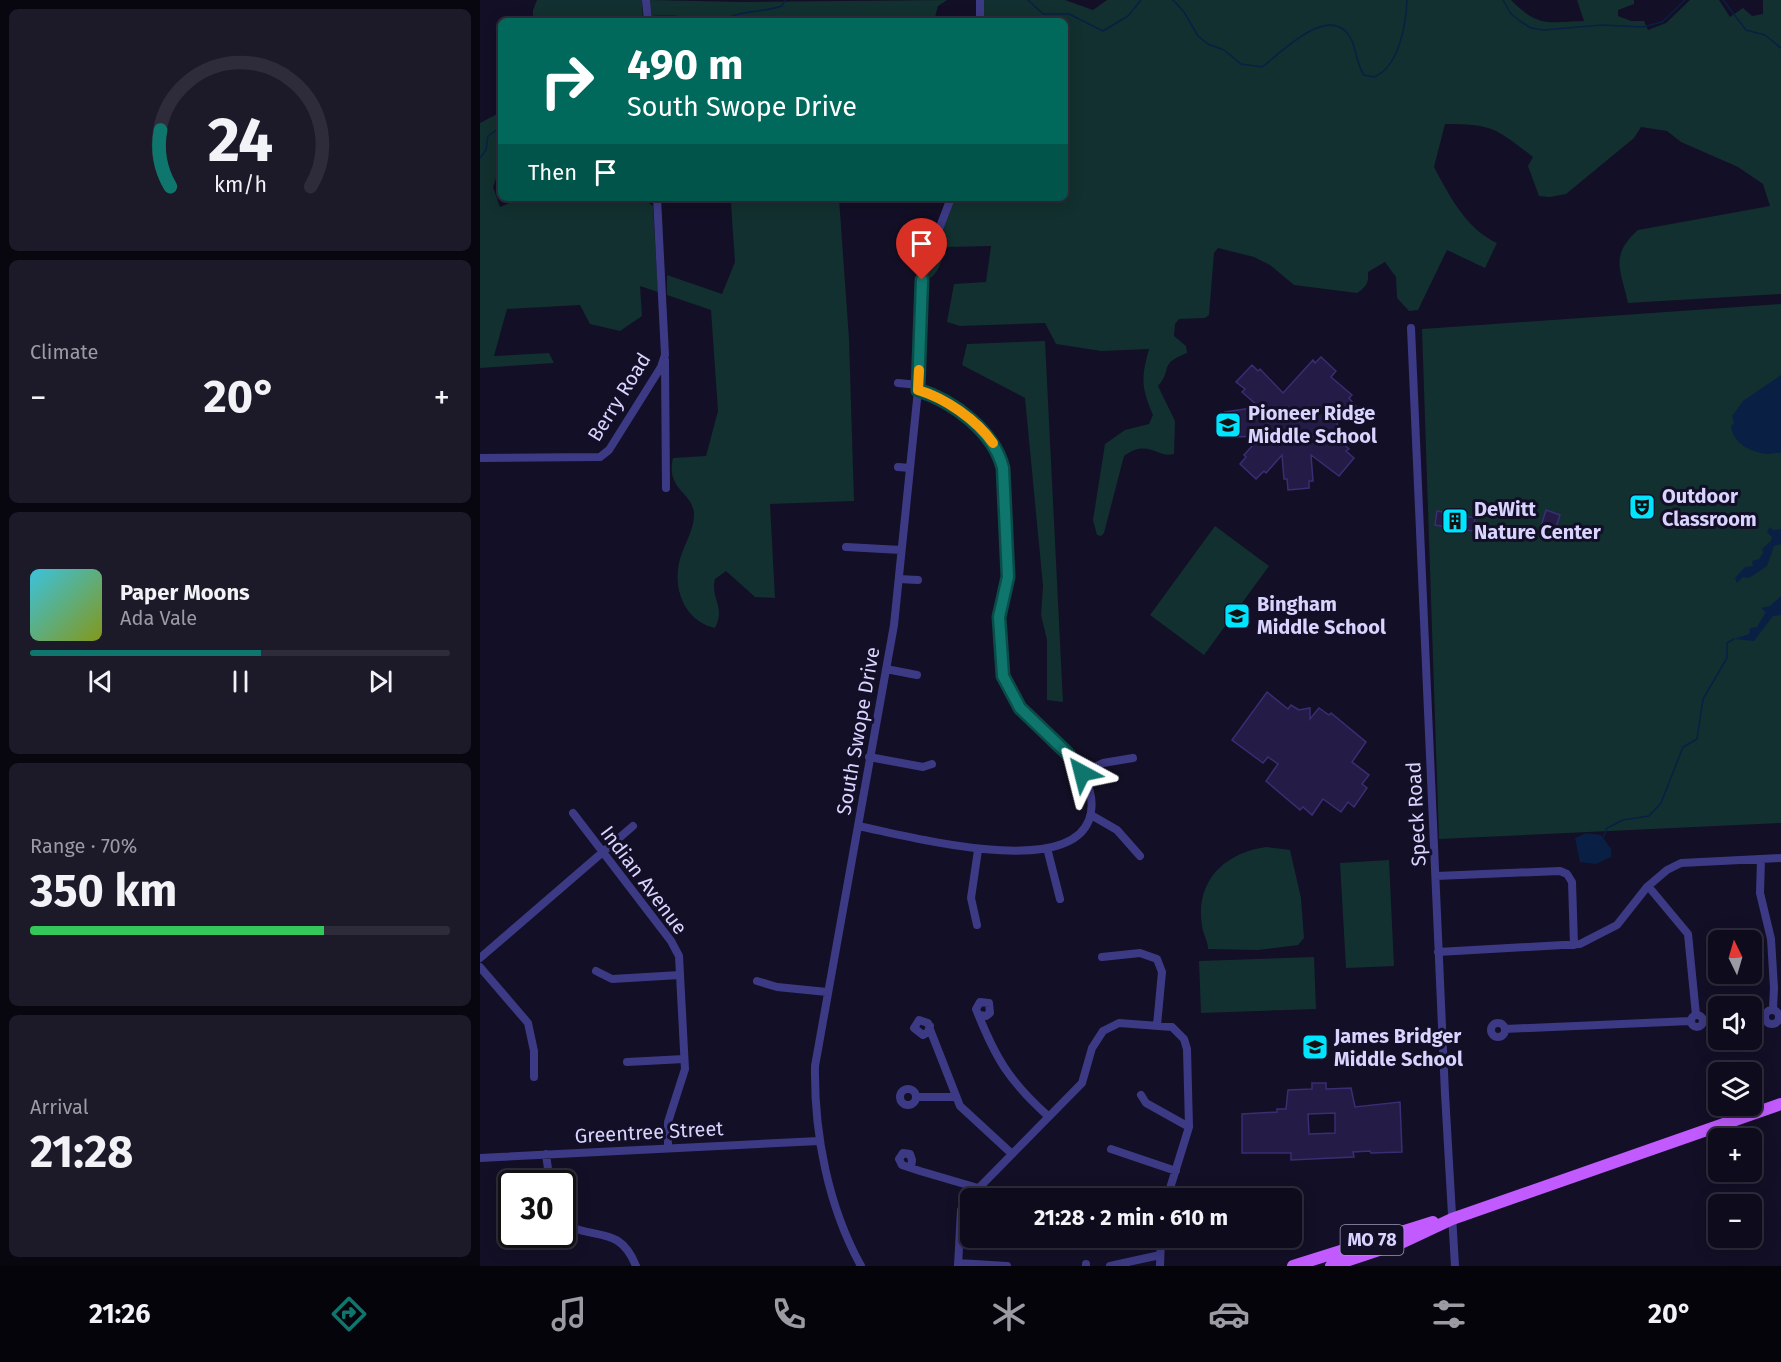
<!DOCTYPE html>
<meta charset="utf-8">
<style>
:root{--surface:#0e0b1c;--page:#1c1929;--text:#f1f3f6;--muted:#9b9ba3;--line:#2e2b3b;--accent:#0f766e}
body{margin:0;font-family:"Fira Sans",sans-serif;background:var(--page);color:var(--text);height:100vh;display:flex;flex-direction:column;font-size:22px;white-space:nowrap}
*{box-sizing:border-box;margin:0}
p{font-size:20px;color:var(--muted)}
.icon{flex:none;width:33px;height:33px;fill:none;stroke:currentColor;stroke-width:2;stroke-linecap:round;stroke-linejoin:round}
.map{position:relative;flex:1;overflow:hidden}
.sheet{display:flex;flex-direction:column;gap:9px;padding:9px;background:#08060f;width:480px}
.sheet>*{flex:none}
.top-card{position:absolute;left:18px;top:18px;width:570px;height:183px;border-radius:9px;box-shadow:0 3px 15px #0003,0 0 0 2px var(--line);background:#00695c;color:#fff;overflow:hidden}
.needle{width:39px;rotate:355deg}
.fabs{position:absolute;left:1228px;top:930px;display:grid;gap:12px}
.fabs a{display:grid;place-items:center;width:54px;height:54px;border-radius:9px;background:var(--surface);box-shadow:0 3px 15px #0003,0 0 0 2px var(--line);font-size:30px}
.speed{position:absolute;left:18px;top:1170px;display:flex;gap:12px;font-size:30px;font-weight:700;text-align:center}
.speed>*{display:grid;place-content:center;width:78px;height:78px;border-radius:50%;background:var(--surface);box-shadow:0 3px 15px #0003,0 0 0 2px var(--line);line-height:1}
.speed .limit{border:3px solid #111;border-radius:9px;background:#fff;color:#111}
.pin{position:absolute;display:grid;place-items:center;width:51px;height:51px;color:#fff;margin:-62px -26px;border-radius:50% 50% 50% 0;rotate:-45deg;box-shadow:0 0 6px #0007}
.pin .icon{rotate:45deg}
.me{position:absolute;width:66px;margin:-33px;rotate:322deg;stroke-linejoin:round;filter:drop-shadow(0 0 4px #0008)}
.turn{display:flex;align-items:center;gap:21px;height:126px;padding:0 30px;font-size:27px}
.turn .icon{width:78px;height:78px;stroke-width:2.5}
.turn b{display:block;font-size:42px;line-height:51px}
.then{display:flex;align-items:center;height:57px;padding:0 30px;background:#0003;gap:12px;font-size:22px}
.big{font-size:45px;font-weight:700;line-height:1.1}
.sheet .card{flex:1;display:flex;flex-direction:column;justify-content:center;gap:9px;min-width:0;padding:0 21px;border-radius:9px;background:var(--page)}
.sheet .dial{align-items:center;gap:0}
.dial svg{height:156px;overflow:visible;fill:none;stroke:var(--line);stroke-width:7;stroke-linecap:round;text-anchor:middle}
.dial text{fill:var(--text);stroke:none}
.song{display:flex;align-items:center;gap:18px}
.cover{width:72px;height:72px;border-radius:9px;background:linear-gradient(135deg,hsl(190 70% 55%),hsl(70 70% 35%))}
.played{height:6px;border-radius:3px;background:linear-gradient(90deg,var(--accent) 55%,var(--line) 55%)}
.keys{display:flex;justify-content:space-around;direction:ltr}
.heat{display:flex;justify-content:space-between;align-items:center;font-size:33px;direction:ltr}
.charge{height:9px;border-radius:4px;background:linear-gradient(90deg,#34c759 70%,var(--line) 0)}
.trip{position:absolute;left:480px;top:1188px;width:342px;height:60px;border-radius:9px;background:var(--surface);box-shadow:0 3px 15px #0003,0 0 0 2px var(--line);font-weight:700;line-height:60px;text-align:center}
.dock{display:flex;height:96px;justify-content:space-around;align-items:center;background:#06040b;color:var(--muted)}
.dock .icon{width:42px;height:42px}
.dock .active{color:var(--accent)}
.dock b{font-size:27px;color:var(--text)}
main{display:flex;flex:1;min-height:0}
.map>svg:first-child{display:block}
</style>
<main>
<section class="sheet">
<div class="card dial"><svg viewBox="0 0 100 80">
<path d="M14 69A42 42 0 1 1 86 69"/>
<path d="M14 69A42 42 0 0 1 9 40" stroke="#0f766e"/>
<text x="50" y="56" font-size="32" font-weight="700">24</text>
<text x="50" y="72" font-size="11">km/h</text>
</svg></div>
<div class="card"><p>Climate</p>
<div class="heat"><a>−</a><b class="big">20°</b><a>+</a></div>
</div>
<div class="card">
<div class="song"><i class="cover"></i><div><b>Paper Moons</b><p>Ada Vale</p></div></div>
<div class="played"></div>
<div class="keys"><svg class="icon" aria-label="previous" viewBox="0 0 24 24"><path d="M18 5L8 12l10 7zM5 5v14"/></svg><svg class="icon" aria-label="pause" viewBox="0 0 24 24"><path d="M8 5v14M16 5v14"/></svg><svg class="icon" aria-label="next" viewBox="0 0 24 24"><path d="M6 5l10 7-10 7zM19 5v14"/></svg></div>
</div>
<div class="card"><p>Range · 70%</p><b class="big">350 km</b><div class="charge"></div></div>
<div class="card"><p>Arrival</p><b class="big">21:28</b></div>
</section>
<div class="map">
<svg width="1301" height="1266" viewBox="0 0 1301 1266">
<rect width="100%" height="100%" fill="#130f26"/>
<path fill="#12302f" d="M 57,0 L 162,0 L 163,21 L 53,21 L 53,10 Z
M 170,0 L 263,2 L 467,0 L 458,6 L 454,21 L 172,21 Z
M 504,0 L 585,0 L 613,10 L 627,0 L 1031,0 C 1059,28 1067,22 1104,21 L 1097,0 L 1154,0 L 1154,4 L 1138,10 L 1138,16 L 1151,21 L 1164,21 L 1168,30 L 1186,23 L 1210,0 L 1239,0 L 1250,17 L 1263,8 L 1272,16 L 1283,14 L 1283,0 L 1301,0 L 1301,294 L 1148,303 C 1141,270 1129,256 1158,230 L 1290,206 L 1283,184 L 1258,167 L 1201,142 L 1187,131 L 1161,127 L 1154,138 L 1086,194 L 1070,197 L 1059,196 L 1048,166 L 1053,157 C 1015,128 1013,124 965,124 L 954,167 C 969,195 986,229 1017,243 L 1005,268 L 967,250 L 938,310 L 929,311 L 917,298 L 916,277 L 905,262 L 888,272 C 889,283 886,287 877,293 L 814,285 L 790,265 L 774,257 L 738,248 L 734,253 L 729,315 L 725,318 L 699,319 L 695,324 L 694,336 L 706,346 L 707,353 C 678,364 693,369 678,386 L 695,421 L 694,454 C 677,459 669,438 644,456 L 624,533 L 621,536 L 617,535 L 613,520 L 625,444 L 645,430 L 669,424 L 673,415 C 661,387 661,378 669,349 L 621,351 L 576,344 L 565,323 L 480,326 L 467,322 L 474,284 L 506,282 L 511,246 L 466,247 C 461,260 459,276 445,281 L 455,244 L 475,198 L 585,198 L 585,21 L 504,21 Z
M 21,112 L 21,164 L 13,187 L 20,207 L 41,198 L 162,198 L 173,206 L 178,292 L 160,286 L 162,316 L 140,331 L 110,324 L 100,305 L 27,309 L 14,356 L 69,353 L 74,363 L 0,368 L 0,123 Z
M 257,198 L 359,198 L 369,339 L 374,501 L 290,504 L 295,598 L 275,597 L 246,571 L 235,579 C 230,598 246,607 235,628 C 206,622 193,591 199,563 C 202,548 214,531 214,515 C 214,492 185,490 193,458 L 226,456 L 238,411 L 231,310 L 187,295 L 187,275 L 242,294 L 255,262 L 251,204 Z
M 1301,304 L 1301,823 L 959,839 L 942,329 Z
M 565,341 L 583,702 L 567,700 L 567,640 L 561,615 L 563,586 L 545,398 L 482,365 L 487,344 Z
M 735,526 L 789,566 L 724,655 L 670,615 Z
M 786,847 L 810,850 L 821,898 L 824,938 L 818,945 L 778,950 L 728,949 C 728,941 723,934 722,926 C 715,881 744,853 786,847 Z
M 909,860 L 914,966 L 866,968 L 860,863 Z
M 834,957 L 836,1009 L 721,1013 L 719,961 Z"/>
<path fill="#0a1f44" d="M 1301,375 L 1301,453 C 1296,452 1293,454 1287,454 C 1270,452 1252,443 1251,425 L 1254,424 L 1252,416 L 1263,401 Z
M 1290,527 L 1293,530 L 1301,529 L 1301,544 L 1294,546 L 1287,566 L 1269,578 L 1263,577 L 1257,583 L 1255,578 L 1265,567 L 1273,566 L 1272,561 L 1279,559 L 1283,553 L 1282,549 L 1291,541 L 1292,537 L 1287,532 Z
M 1301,596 L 1301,615 L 1293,616 L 1274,641 L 1254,639 L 1269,634 L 1270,628 L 1277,627 L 1286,612 L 1281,608 L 1290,606 Z
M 1106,833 L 1121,835 L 1131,849 L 1131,857 L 1116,864 L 1100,862 L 1095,838 Z"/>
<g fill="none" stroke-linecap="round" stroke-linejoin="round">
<path stroke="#0a1f44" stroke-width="1.5" d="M 548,0 L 563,14 L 589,14 L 623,31 L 648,16 L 661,0
M 693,0 L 704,12 L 718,36 L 728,44 L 744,50 L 761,64 L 782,67 C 800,54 851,0 871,39 C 877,51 876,63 884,75 L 894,77 C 919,67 926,25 927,0
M 1023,0 L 1031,14 L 1040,21 L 1051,28 L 1064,30 L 1121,25 L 1163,27 L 1182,22 L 1205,0
M 1243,0 L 1266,30 L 1285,35 L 1301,48
M 175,16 L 195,16 L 212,21
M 151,21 L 161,17
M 242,21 C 262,9 282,13 302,6 L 305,0
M 0,158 L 6,150 L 8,136 L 21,127
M 1123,838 L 1127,828 L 1143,820 L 1169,816 L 1181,803 L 1203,747 L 1217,739 L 1223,699 L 1247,658 L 1247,643 L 1254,639"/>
</g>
<path fill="#241b47" stroke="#3b2d73" stroke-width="1.5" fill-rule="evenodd" d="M 841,357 L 856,371 L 851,377 L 872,395 L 869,398 L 878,409 L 872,416 L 857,422 L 858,432 L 850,432 L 869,449 L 866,451 L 874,458 L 859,476 L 831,455 L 833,481 L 829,481 L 829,488 L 808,490 L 807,479 L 804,479 L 802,455 L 786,473 L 784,471 L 776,479 L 760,464 L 766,457 L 764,455 L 781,436 L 755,437 L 755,433 L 747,434 L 745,412 L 779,407 L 762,392 L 765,389 L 756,382 L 772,365 L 778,371 L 780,369 L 803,393 L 833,360 L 835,363 Z
M 1066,510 L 1080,515 L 1075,530 L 1061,526 Z
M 957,511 L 995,518 L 993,531 L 955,525 Z
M 787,692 L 808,709 L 811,705 L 819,710 L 830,708 L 830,719 L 839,708 L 849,715 L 851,713 L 886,742 L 872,762 L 889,775 L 882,784 L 887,788 L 874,807 L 868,802 L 861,812 L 843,799 L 832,815 L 823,807 L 820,810 L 786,781 L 798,764 L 788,757 L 783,763 L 752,740 Z
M 832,1083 L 846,1083 L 846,1089 L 871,1088 L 875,1107 L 920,1102 L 922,1152 L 891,1153 L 890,1151 L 873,1152 L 874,1157 L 811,1160 L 811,1153 L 762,1153 L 762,1114 L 797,1112 L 797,1109 L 806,1109 L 808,1090 L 832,1089 ZM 855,1113 L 855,1133 L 829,1134 L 828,1114 Z"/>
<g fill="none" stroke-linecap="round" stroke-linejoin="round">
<path stroke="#3d3a85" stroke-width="8" d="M 166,0 L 168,21
M 500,0 L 500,21
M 931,328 L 965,1094 L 975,1266
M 185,360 L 186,488
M 418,383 L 439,385
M 0,458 L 120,457 L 129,450 L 181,367 L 185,355 L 177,198
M 418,467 L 430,468
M 366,547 L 421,550
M 419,579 L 438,580
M 406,669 L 437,675
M 389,757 L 443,767 L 452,764
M 602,773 L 623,763 L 653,758
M 93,813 L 191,941 L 199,956 L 205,1069 L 188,1122 L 188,1147
M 611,815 L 637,830 L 660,856
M 378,826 C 425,835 586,880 609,820 C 616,801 608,780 597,764 C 576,733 537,718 524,679 C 518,662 516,634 519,616 C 521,603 527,591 528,577 C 528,541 525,504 523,468 C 514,432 474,400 438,390
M 567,848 L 580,899
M 1281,859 L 1280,893 L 1291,939 L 1294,988 L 1293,1009
M 956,876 L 1080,871 L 1087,874 L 1092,882 L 1094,945
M 1168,886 L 1208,934 L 1216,1015
M 497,925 L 491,898 L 498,850
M 958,952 L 1100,944 L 1137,925 L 1167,887 L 1187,870 L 1201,863 L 1301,858
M 622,957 L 660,953 L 677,959 L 682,972 L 677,1025
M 0,958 L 153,826
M 0,967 L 48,1023 L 54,1051 L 54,1077
M 116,971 L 132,979 L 200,975
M 277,981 L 297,987 L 347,992
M1285 1017a7 7 0 1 1 14 0a7 7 0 1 1-14 0Z
M1211 1021a6 6 0 1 1 12 0a6 6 0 1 1-12 0Z
M 499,1015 L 506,1016 L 510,1013 L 509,1003 L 500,1002 L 496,1009 C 515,1057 528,1080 568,1116
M 1272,1018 L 1285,1017
M 1223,1020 L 1239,1020
M1011 1030a7 7 0 1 1 14 0a7 7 0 1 1-14 0Z
M 450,1026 L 448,1032 L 443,1035 L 434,1028 L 439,1020 L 448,1023 L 451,1032 L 480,1106 L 531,1153
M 1025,1029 L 1210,1021
M 147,1062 L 204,1059
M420 1097a8 8 0 1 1 16 0a8 8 0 1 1-16 0Z
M 661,1095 L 666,1103 L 709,1127
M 436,1097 L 474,1097
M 631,1149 L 696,1171
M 66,1154 L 70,1184
M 0,1158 L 339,1141
M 431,1168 L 432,1160 L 430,1154 L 423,1153 L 419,1159 L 422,1165 L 440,1171 L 498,1188
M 481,1210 L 490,1211
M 82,1222 C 113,1242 139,1223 156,1266
M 478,1263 L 527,1266
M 606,1264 L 606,1266
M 381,1266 C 348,1206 334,1134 335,1066 L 414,625 L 438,390 L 441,294 L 444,268 L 471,198
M 478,1266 L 481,1210 L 487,1200 L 602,1083 L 612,1048 L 623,1031 L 639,1023 L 692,1027 L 704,1039 L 707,1049 L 709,1127 L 687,1198
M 630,1266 L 680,1255
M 680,1266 L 681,1238"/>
<path stroke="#c25bff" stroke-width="12" d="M 813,1266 L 953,1222
M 851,1266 L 923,1242 L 972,1219 L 1301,1104"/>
</g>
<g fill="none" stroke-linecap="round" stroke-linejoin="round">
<defs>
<path id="route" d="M 442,280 L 438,390 C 474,401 514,432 523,468 L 528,577 L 519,617 L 523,676 L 540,708 L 587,753 L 602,773"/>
</defs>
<use href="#route" stroke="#0a4d48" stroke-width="15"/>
<use href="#route" stroke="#0f766e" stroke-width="10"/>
<path stroke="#f59e0b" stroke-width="10" d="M 439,370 L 438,390 C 465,398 497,420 513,443"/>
</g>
<defs>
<symbol id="school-square" viewBox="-11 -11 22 22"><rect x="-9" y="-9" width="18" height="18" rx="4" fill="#00e5ff" stroke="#130f26"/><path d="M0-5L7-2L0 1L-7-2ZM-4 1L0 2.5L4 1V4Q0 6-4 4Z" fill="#111"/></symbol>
<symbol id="theatre-square" viewBox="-11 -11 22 22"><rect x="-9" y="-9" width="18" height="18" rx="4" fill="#00e5ff" stroke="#130f26"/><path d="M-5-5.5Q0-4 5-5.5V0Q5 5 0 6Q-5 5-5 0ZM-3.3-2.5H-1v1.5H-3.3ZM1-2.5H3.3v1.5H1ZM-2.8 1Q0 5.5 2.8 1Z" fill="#111"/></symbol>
<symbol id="building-square" viewBox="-11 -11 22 22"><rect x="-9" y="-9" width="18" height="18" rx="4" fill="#00e5ff" stroke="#130f26"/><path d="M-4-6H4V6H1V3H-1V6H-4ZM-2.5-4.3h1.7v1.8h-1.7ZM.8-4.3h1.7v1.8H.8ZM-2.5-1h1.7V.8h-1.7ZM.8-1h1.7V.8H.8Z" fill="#111"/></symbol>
</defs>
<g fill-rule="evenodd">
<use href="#school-square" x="733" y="410" width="30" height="30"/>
<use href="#theatre-square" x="1147" y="492" width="30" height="30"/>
<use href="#building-square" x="960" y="506" width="30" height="30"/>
<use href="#school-square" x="742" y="601" width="30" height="30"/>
<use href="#school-square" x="820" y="1032" width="30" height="30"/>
</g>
<g text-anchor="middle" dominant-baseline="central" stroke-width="6" stroke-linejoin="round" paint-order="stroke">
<rect fill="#130f26" stroke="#9e99be" stroke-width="1.5" x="860.5" y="1225" width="63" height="30" rx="4.5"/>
<g font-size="18" font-weight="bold" fill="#d9d4ff">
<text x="892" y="1240">MO 78</text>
</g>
<g font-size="20" fill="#d9d4ff" stroke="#130f26">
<text transform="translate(139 397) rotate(-58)">Berry Road</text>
<text transform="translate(378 731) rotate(-80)">South Swope Drive</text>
<text transform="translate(936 814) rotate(-93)">Speck Road</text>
<text transform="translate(164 880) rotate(53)">Indian Avenue</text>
<text transform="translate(169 1132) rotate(-3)">Greentree Street</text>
</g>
<g font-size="20" font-weight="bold" fill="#d9d4ff" stroke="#130f26" text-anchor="start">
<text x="768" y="413">Pioneer Ridge<tspan x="768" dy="23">Middle School</tspan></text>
<text x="1182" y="496">Outdoor<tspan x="1182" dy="23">Classroom</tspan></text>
<text x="994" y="509">DeWitt<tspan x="994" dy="23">Nature Center</tspan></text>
<text x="777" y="604">Bingham<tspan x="777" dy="23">Middle School</tspan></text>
<text x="854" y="1036">James Bridger<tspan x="854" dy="23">Middle School</tspan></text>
</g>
</g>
</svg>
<div class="fabs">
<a><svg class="needle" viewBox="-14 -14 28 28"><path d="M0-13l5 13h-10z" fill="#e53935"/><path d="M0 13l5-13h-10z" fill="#9b9ba3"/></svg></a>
<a><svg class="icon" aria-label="sound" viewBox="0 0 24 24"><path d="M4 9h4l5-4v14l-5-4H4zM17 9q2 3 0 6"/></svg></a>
<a><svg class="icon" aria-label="layers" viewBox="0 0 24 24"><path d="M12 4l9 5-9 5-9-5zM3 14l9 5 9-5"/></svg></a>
<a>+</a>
<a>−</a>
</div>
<div class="speed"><div class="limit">30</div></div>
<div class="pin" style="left:442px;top:280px;background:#d93025"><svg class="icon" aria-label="arrive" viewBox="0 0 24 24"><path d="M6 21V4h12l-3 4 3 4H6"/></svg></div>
<svg class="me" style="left:602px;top:773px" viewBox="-20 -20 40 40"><path d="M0-17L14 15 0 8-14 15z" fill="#0f766e" stroke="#fff" stroke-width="4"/></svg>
<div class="trip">21:28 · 2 min · 610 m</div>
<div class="top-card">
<div class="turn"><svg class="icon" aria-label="right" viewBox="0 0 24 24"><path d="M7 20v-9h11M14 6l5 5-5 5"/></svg><div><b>490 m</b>South Swope Drive</div></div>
<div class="then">Then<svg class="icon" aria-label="arrive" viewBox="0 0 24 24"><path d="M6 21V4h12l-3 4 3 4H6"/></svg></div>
</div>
</div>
</main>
<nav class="dock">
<b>21:26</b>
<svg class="icon active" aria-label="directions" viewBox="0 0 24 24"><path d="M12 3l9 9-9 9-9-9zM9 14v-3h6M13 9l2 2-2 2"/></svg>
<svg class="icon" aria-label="music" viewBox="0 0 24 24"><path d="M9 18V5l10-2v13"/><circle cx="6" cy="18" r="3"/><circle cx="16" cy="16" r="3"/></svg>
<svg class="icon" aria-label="phone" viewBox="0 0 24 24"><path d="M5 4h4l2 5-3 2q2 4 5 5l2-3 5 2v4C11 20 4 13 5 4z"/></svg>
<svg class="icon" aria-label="climate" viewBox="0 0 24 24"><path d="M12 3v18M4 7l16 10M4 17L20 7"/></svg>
<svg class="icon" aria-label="car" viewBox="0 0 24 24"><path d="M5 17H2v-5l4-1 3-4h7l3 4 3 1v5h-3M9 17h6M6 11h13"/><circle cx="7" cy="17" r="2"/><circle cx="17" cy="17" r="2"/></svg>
<svg class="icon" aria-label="filters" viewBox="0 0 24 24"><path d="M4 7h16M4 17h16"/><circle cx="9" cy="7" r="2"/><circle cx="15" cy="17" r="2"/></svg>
<b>20°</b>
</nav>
